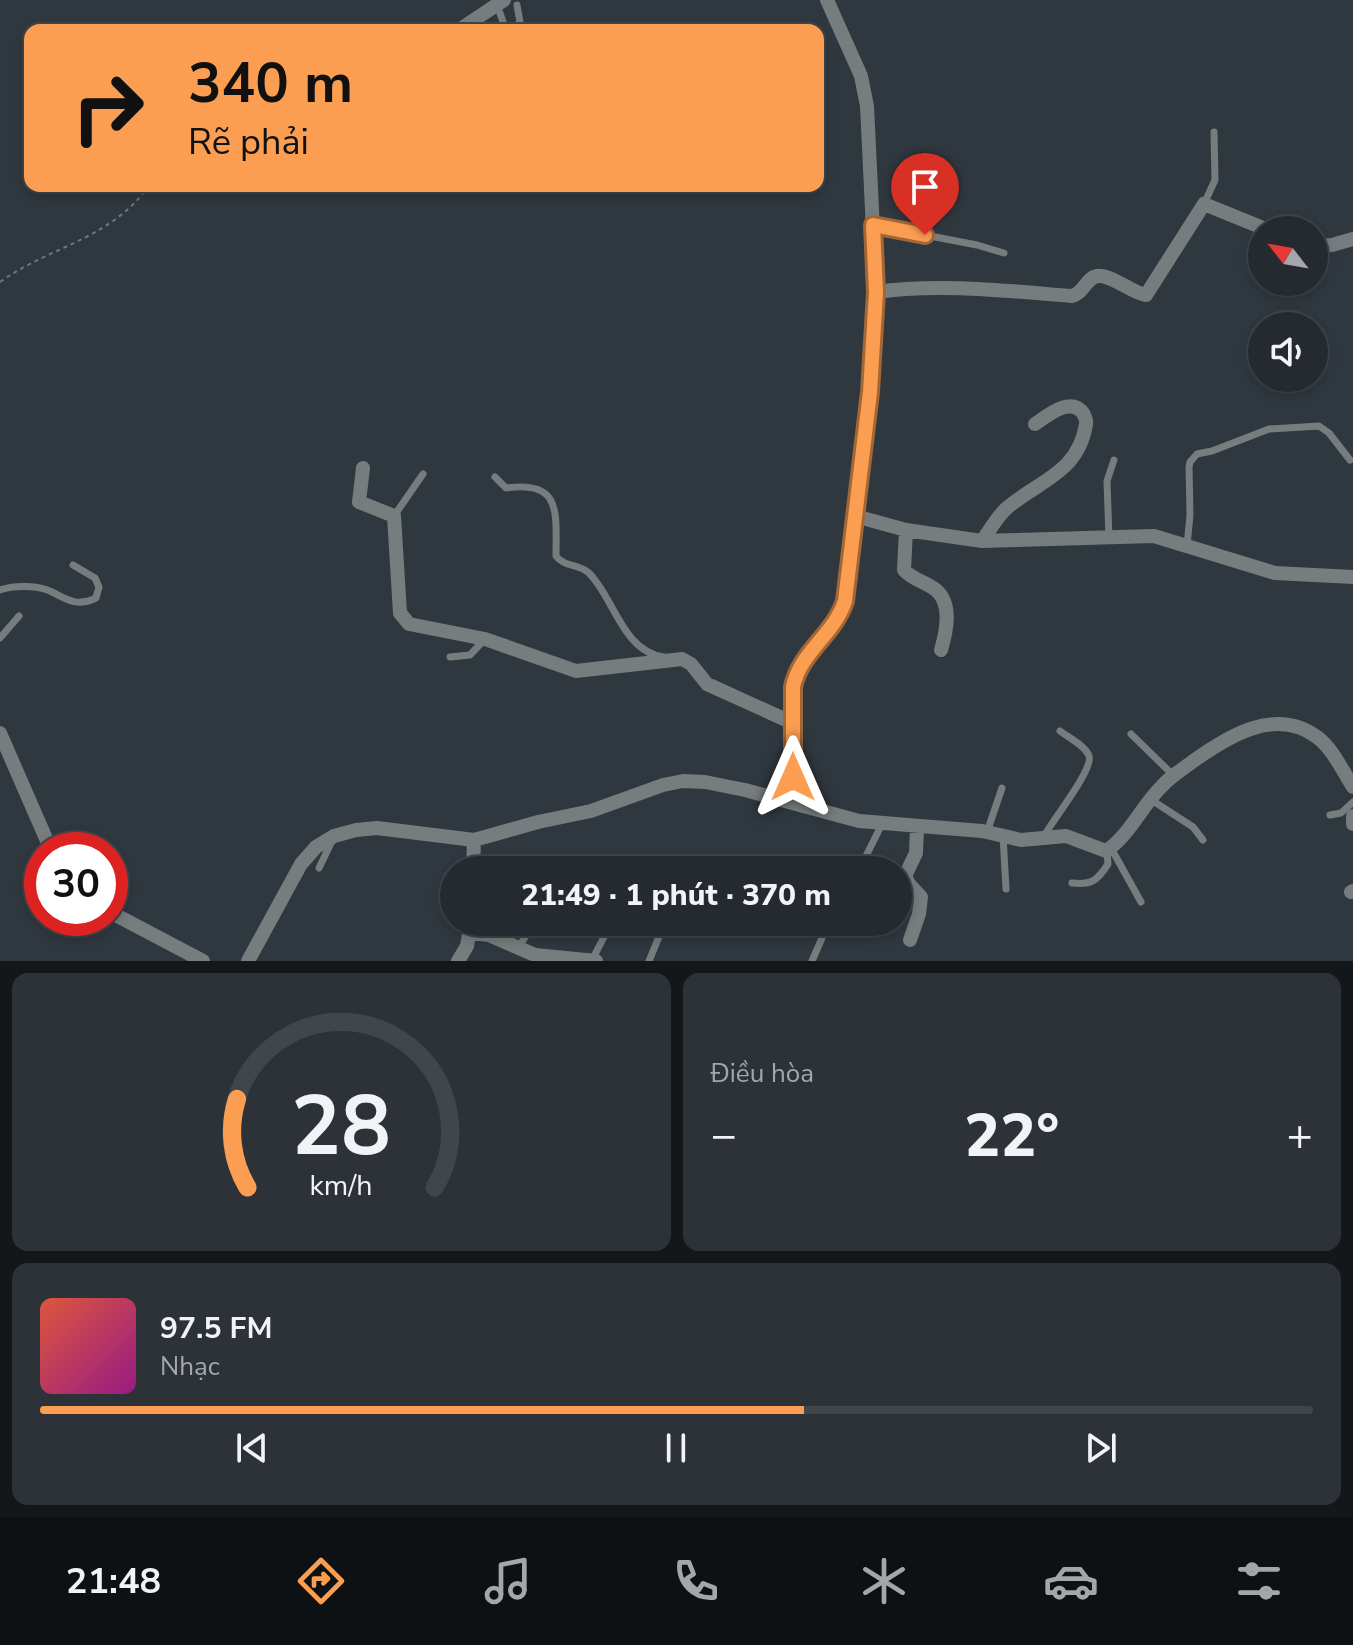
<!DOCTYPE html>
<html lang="vi">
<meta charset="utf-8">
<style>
:root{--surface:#242a2f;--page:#2c3237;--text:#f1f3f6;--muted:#a3a7aa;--line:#41464b;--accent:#fb9e52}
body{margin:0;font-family:"Nunito Sans",sans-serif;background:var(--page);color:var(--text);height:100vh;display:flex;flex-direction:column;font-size:30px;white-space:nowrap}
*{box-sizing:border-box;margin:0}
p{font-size:26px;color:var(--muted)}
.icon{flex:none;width:44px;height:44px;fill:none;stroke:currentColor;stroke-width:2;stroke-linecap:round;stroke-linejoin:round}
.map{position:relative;height:961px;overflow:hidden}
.drawer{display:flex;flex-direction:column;gap:12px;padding:12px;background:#14171a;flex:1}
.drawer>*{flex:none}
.guide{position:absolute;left:24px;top:24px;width:800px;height:168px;border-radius:16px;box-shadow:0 4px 12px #0003,0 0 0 2px var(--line);background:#fb9e52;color:#111;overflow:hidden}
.needle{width:52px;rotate:301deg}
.buttons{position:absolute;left:1248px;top:216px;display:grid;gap:16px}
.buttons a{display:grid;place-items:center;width:80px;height:80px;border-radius:50%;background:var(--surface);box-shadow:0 4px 12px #0003,0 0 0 2px var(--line);font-size:40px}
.speed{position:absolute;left:24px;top:832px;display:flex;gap:16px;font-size:40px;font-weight:700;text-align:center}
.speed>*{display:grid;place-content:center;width:104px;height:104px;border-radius:50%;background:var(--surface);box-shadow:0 4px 12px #0003,0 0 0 2px var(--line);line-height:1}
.speed .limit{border:12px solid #d22;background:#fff;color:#111}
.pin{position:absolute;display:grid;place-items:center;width:68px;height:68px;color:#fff;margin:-82px -34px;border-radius:50% 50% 50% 0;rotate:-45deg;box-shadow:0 0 8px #0007}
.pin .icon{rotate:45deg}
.me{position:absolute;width:88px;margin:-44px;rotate:0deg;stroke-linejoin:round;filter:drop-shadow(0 0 6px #0008)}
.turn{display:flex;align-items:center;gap:28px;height:168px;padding:0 32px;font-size:36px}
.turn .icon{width:104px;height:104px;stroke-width:2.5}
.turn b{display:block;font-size:56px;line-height:68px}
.big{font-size:60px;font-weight:800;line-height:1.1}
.drawer .tile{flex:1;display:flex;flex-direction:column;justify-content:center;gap:12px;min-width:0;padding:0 28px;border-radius:16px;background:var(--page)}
.drawer .dial{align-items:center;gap:0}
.dial svg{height:208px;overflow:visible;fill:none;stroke:var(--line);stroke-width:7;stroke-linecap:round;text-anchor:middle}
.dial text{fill:var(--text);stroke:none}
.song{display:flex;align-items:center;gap:24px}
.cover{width:96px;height:96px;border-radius:12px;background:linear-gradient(135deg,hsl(10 70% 55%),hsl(310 70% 35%))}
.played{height:8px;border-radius:4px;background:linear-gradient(90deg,var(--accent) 60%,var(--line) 60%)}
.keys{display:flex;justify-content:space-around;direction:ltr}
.heat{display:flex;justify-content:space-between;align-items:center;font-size:44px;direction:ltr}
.drawer .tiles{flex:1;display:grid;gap:12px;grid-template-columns:1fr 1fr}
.tile:last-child{grid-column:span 2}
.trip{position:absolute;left:440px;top:856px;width:472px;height:80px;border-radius:40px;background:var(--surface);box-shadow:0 4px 12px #0003,0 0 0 2px var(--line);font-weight:800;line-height:80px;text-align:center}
.tab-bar{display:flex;height:128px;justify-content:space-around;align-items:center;background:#0e1113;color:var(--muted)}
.tab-bar .icon{width:56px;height:56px}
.tab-bar .current{color:var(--accent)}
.tab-bar b{font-size:36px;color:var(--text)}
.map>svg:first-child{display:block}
</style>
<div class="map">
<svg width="1353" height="961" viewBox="0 0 1353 961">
<rect width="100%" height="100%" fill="#30383f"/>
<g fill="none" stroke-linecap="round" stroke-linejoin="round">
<path stroke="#6f767c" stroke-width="2" stroke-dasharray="4 4" stroke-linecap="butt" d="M 0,282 C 52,245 108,241 149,186"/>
<path stroke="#777d7e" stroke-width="7" d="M 497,5 L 506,30
M 511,30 L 520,22 L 517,5
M 1204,204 L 1215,180 L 1214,132
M 873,225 L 977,245 L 1004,253
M 495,477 L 506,488 C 562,480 556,513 556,556 C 564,567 579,564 589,573 C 614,598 623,652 664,657
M 394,516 L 423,474
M 1109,538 L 1107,481 L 1114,460
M 1187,546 L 1190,515 L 1189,467 L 1190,462 L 1197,454 L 1212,451 L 1269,429 L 1319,426 L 1329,433 L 1350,460
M 0,590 C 14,585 39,585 52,592 C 68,600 77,607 96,598 L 99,587 L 95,578 L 73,565
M 0,638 L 19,616
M 450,657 L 470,655 L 485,639
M 1131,734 L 1174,776
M 1150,799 L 1193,827 L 1203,840
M 1330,815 L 1341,813 L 1353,802
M 987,832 L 1002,788
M 1003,835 L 1006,889
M 1043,838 C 1051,822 1094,769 1089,756 C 1086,746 1069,738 1060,731
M 1111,848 L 1141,902
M 319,868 L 332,841
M 696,870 L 700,862
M 859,870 L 882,824
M 1072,883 C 1092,885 1097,881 1108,864 L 1107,852
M 518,948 L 535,922
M 592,960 L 606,933 L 621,922
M 649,961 L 665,922
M 812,961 L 822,938"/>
<path stroke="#777d7e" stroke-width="14" d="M 459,30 L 504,0
M 1314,246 L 1332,245 L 1353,239
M 876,292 C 939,283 1008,291 1072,296 C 1084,293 1086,278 1097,276 C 1112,274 1131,293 1146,295 L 1204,204 L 1268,230
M 363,468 L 359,502 L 394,516 L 400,613 L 409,624 L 485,639 L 576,671 L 682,659 L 691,664 L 707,684 L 793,723
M 855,516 L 906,530 L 982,541 L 1154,536 L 1275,573 L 1353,577
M 906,530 L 904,570 C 913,580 926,582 936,590 C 953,604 946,633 941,650
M 982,541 C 990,530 998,515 1008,507 C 1039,481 1079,472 1086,424 C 1087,420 1085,417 1083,413 C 1070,396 1047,416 1035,424
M 0,733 L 51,850
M 793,803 L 793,687 C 800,652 834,635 845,601 L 870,392 L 876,292 L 867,106 L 861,76 L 827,0
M 1353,816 L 1353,824
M 473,870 L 474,840
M 1351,892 L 1353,891
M 110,912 L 203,961
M 471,933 L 489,935 L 535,955 L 596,961
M 910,940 L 919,914 L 921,897 L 909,884 L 905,876 L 916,853 L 917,827
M 248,961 L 301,864 L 316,847 L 334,836 L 356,830 L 377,828 L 474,840 L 538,822 L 591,811 L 663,785 L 683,781 L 705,782 L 745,790 L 859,821 L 982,831 L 1021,840 L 1066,836 L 1106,851 C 1130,835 1142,805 1163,785 C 1171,776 1183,769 1192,762 C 1227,737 1275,706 1317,737 C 1333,749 1342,770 1353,787
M 458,961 L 467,946 L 471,922"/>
</g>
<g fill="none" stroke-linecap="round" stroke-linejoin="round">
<defs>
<path id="route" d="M 793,777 L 793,687 C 800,652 834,635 845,601 L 870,392 L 876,292 L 873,225 L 925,235"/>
</defs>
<use href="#route" stroke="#a36735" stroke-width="20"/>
<use href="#route" stroke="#fb9e52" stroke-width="14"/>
</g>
</svg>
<div class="buttons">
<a><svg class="needle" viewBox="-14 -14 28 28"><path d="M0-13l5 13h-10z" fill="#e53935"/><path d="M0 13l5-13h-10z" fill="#a3a7aa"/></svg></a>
<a><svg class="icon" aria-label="sound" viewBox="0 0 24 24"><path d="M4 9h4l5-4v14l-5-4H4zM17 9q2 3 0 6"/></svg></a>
</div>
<div class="speed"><div class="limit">30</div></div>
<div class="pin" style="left:925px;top:235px;background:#d93025"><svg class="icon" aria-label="arrive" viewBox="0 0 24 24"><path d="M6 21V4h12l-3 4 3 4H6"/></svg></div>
<svg class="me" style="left:793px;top:777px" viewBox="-20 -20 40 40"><path d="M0-17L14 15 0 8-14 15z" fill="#fb9e52" stroke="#fff" stroke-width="4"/></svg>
<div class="trip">21:49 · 1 phút · 370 m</div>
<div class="guide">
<div class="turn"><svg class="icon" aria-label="right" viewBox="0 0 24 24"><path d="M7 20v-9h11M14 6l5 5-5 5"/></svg><div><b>340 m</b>Rẽ phải</div></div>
</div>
</div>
<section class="drawer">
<div class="tiles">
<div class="tile dial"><svg viewBox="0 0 100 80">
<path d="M14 69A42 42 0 1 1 86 69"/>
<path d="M14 69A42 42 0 0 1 10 35" stroke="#fb9e52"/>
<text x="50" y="56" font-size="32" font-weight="700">28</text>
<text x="50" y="72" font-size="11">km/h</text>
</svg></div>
<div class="tile"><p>Điều hòa</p>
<div class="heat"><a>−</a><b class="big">22°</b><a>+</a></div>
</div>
<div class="tile">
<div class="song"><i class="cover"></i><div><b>97.5 FM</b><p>Nhạc</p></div></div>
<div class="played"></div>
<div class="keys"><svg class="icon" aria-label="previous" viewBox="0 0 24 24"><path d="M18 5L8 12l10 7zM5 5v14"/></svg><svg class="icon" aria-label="pause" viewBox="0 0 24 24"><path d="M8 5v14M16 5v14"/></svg><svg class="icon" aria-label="next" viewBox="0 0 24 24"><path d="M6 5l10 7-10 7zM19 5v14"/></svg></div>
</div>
</div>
</section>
<nav class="tab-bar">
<b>21:48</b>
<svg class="icon current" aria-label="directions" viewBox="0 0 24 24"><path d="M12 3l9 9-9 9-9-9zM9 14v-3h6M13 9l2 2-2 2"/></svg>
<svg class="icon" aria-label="music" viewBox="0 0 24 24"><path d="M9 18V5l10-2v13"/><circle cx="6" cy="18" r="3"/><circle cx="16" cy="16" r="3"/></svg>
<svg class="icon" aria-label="phone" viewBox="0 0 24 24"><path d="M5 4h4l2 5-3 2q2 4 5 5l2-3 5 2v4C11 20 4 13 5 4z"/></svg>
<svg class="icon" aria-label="climate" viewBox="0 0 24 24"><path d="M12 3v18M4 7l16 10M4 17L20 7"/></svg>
<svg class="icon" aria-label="car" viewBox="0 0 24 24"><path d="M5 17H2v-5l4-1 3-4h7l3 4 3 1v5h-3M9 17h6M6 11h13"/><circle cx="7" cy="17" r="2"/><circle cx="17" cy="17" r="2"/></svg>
<svg class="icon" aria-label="filters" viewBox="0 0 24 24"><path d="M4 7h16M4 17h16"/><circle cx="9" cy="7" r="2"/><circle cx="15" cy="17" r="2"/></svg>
</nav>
